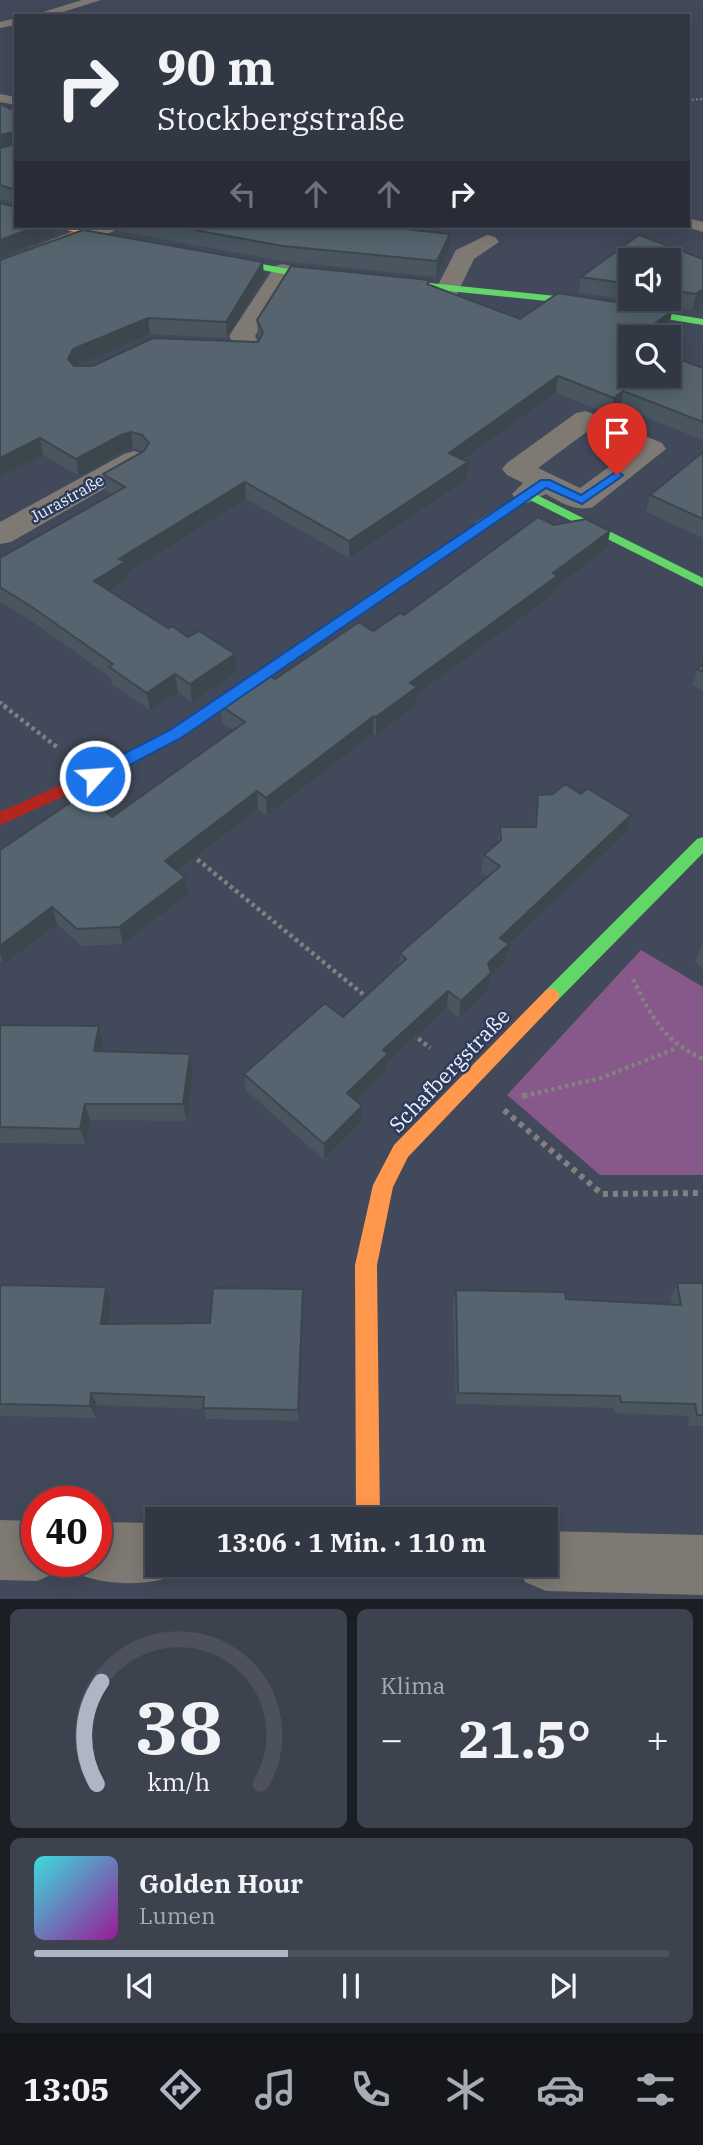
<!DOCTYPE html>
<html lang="de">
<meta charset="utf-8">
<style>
:root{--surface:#323744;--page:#3d424f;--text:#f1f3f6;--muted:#a8acb2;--line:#4d515d;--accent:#aeb5c5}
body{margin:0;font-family:"IBM Plex Serif",serif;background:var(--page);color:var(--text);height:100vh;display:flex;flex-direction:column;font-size:26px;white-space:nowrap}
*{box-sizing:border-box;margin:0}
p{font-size:23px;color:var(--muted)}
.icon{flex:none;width:38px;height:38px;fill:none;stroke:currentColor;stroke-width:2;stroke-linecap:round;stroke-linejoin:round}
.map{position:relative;height:1599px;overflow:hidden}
.drawer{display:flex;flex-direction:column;gap:10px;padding:10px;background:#1c1e25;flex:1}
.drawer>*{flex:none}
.guide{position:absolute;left:14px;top:14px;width:676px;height:214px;border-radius:0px;box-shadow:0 4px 18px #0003,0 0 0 2px var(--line);background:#323744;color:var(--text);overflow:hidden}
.controls{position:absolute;left:618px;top:248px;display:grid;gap:14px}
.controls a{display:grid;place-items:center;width:63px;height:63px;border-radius:0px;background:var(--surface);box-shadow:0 4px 18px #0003,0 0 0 2px var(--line);font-size:35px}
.speed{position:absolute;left:21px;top:1486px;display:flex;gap:14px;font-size:35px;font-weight:700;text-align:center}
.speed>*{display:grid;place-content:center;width:91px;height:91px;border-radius:50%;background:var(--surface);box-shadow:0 4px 18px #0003,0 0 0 2px var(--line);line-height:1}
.speed .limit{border:10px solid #d22;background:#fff;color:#111}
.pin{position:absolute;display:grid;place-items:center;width:60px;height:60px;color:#fff;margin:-72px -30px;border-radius:50% 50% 50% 0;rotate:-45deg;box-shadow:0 0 7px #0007}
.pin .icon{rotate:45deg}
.me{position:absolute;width:77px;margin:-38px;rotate:64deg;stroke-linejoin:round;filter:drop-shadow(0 0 5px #0008)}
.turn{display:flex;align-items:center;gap:24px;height:147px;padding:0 28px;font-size:32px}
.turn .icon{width:91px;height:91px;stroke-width:2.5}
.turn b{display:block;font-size:49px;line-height:60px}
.lanes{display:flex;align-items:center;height:66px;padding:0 28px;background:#0003;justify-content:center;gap:35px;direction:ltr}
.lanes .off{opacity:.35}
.big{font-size:52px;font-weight:700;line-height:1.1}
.drawer .card{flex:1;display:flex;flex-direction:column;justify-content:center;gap:10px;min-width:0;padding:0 24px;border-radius:10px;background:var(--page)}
.drawer .dial{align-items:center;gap:0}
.dial svg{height:182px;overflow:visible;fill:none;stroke:var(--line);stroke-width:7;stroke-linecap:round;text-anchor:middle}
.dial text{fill:var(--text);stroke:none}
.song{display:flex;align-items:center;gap:21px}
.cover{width:84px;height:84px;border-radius:10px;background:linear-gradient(135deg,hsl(180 70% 55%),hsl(300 70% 35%))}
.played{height:7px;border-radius:4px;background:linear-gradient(90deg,var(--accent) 40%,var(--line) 40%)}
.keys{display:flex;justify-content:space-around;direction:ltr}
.heat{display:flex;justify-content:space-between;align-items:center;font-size:38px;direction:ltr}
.drawer .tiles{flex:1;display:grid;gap:10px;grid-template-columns:1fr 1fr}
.card:last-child{grid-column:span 2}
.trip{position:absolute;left:145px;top:1507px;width:413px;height:70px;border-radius:0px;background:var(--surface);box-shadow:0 4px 18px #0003,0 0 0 2px var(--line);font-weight:700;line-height:70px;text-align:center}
.tabs{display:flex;height:112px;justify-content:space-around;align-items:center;background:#14161b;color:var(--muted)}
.tabs .icon{width:49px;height:49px}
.tabs .selected{color:var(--accent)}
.tabs b{font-size:32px;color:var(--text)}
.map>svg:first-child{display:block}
</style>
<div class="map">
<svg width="703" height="1599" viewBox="0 0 703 1599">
<rect width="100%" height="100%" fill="#42495a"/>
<path fill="#87598a" d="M 641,950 L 703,987 L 703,1175 L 600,1175 L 507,1095 Z"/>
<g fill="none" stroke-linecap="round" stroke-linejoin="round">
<path stroke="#828180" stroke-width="2" stroke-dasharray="2 2" stroke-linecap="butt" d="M 688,100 L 703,99"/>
<path stroke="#828180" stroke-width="3.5" stroke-dasharray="2.5 2.5" stroke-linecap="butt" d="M 0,702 L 7,707"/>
<path stroke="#828180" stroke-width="4.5" stroke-dasharray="3.5 3.5" stroke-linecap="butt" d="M 4,706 L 57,747
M 192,855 L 370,1000
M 633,979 C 650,1016 665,1042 703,1059
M 413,1034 L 430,1048
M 524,1096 L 601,1078 L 677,1048"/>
<path stroke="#828180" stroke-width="6" stroke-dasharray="5 5" stroke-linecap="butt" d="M 522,1096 L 533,1094
M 504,1110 L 602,1194 L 703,1193"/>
<path fill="#7e7a73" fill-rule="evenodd" d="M 82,0 L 101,0 L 50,16 L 30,16 Z
M 16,18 L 16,25 L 0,28 L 0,22 Z
M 0,94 L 16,97 L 16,105 L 0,102 Z
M 688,218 L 703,222 L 703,232 L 683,226 L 688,226 Z"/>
<path fill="#7e7a73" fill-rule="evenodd" d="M 86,226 L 117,226 L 114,231 L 0,275 L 0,260 Z
M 487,235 L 495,237 L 499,242 L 474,259 L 457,294 L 439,294 L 436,289 L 456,250 Z
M 283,264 L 291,266 L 295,271 L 255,336 L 262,350 L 258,356 L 240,356 L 229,336 L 275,266 Z
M 586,411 L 662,443 L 666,449 L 593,507 C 575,512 562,503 546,494 L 527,503 L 516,500 L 512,494 L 523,483 L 507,475 L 502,469 L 507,463 L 576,413 ZM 588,431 L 632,450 L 580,488 L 538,468 Z
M 134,451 L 144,454 L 149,460 L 144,466 L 11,542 L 0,544 L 0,522 L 124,454 Z
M 0,1520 L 37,1521 L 37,1561 L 62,1561 L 58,1572 L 37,1581 L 0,1580 Z
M 96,1522 L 158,1523 L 158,1564 L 183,1564 L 179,1574 C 147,1587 107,1586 75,1573 L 70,1561 L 96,1561 Z
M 546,1531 L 703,1535 L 703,1595 L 546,1591 L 525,1582 L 518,1564 L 546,1564 Z"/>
<path fill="#63d668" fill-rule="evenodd" d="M 213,255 L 283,268 L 566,297 L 703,319 L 703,325 L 566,303 L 283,274 L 210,260 L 208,258 Z
M 527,490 L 703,578 L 703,587 L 528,499 L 483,529 L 475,529 L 475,523 Z
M 703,837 L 703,853 L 557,1001 L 551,1004 L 545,1001 L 542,996 L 545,991 L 697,839 Z"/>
<path fill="#ff974d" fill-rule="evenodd" d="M 51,226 L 67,226 L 131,242 L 126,245 Z
M 551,988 L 557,991 L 560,996 L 557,1001 L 408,1157 L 393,1187 L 377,1265 L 380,1519 L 356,1519 L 355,1265 L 373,1185 L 394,1145 L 545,991 Z"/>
<path fill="#b3261e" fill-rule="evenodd" d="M 479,522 L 483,523 L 483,529 L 180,738 L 100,780 L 0,825 L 0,812 L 90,772 L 170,730 Z"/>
</g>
<path fill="#49565f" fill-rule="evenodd" d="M 0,104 L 11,109 L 16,108 L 16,226 L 53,226 L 54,236 L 0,257 L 0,203 L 15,207 L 15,203 L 0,199 Z
M 117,226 L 378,226 L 449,249 L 436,277 L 283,261 L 117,231 Z
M 639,235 L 703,259 L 703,302 L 692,310 L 578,292 L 581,277 ZM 630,261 L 668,261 L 668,299 L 630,299 Z
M 0,260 L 264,277 L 227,338 L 150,334 L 76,366 L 93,366 L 258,342 L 260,339 L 258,336 L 257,320 L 429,280 L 429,285 L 520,319 L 672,311 L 669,327 L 654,338 L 630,338 L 630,376 L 703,368 L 703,440 L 621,407 L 611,415 L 556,393 L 463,459 L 468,462 L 467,479 L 349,558 L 246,499 L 127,573 L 128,579 L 110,591 L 237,672 L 192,702 L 178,692 L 150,710 L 112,684 L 111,678 L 36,624 L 0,602 L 0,558 L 112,494 L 106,491 L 103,474 L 143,451 L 133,448 L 123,451 L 79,476 L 43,455 L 0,477 Z
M 703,452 L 703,538 L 646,512 L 650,495 Z
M 554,525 L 607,548 L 556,587 L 555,593 L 416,695 L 416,705 L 376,735 L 373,734 L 267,815 L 258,809 L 178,871 L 185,877 L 188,894 L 123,944 L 82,946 L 57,924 L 4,964 L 0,961 L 0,850 L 112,817 L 233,730 L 222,723 L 220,705 L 275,679 L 404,615 Z
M 703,664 L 703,691 L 693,685 L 697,669 Z
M 581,794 L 631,815 L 626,833 L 509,944 L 506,962 L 490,976 L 488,990 L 459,1018 L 447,1008 L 388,1061 L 387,1070 L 356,1100 L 362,1106 L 362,1122 L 324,1160 L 246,1090 L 244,1074 L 343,1017 L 399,966 L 400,953 L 488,877 L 481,873 L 484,855 L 498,842 L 500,827 L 534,827 L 538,795 Z
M 703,944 L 703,968 L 695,962 L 701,947 Z
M 0,1025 L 103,1043 L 102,1052 L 193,1071 L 187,1121 L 90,1120 L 86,1144 L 0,1143 Z
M 677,1283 L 703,1283 L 703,1426 L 689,1426 L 688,1416 L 615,1413 L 614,1408 L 456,1404 L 453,1303 L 456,1290 L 566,1299 L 672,1304 L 671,1296 Z
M 0,1285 L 106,1287 L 111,1300 L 108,1324 L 210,1323 L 303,1289 L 304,1302 L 299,1421 L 206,1419 L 204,1409 L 97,1405 L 96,1418 L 0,1416 Z"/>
<path fill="#3c464d" d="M 15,132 L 16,146 L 0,150 L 0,135 Z
M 38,226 L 53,226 L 54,236 L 0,257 L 0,240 Z
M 450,234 L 449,249 L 436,277 L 437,261 Z
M 263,262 L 264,277 L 227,338 L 226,322 Z
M 703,289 L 703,302 L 692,310 L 696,294 Z
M 672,311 L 669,327 L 654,338 L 635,338 Z
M 148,318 L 150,334 L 76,366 L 71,375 L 68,359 L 73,349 Z
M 558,376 L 556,393 L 448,470 L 449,453 Z
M 623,391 L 621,407 L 611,415 L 614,398 Z
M 131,432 L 133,448 L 123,451 L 79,476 L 76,459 L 121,435 Z
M 40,438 L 43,455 L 0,477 L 0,458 Z
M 468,462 L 467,479 L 349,558 L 349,541 Z
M 245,482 L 246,499 L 127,573 L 128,579 L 98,598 L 94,581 L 119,559 Z
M 610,531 L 607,548 L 556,587 L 555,593 L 416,695 L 416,705 L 376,735 L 376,717 L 410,683 Z
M 235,654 L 237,672 L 192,702 L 190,684 Z
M 175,674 L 178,692 L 150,710 L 147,693 Z
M 374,716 L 373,734 L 267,815 L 266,798 Z
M 257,791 L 258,809 L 168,878 L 165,861 Z
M 631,815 L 626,833 L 509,944 L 506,962 L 490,976 L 488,990 L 459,1018 L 461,1001 L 488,963 L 500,938 Z
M 185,877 L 188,894 L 123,944 L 119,927 Z
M 52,907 L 57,924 L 4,964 L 0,954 L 0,946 Z
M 448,991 L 447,1008 L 388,1061 L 387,1070 L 347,1109 L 347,1093 L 383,1050 Z
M 99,1026 L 103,1043 L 99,1068 L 94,1051 Z
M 190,1054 L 193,1071 L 187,1121 L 183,1104 Z
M 85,1104 L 90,1120 L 86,1144 L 80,1129 Z
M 362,1106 L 362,1122 L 324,1160 L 324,1144 Z
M 106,1287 L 111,1300 L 107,1337 L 101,1324 Z
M 303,1289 L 304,1302 L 299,1421 L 298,1410 Z
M 91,1393 L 97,1405 L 96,1418 L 90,1406 Z"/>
<path fill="#55646e" stroke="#3c464d" stroke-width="2" d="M 0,104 L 11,109 L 16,108 L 16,226 L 38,226 L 0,240 L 0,203 L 15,207 L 15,190 L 0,185 L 0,148 L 15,144 L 15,132 L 0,135 Z
M 172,226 L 378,226 L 450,234 L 437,261 L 283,246 Z
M 83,230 L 263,262 L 226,322 L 148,318 L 73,349 L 68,359 L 74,366 L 93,366 L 153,338 L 258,342 L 263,333 L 257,320 L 291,266 L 429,280 L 427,284 L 520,319 L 558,293 L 672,311 L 635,338 L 630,338 L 630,376 L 668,376 L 668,355 L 703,368 L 703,422 L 623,391 L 614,398 L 558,376 L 449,453 L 468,462 L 349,541 L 245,482 L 119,559 L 125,562 L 94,581 L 168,628 L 172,626 L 188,637 L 199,631 L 235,654 L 190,684 L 175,674 L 147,693 L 109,667 L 113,664 L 32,607 L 0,587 L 0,558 L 125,487 L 103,474 L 144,451 L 149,443 L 142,435 L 131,432 L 121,435 L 76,459 L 40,438 L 0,458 L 0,260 Z
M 639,235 L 703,259 L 703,289 L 696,294 L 668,290 L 668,261 L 630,261 L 630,284 L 581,277 Z
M 703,452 L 703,519 L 650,495 Z
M 538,517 L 554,525 L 586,519 L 610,531 L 553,573 L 557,576 L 410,683 L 417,687 L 376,717 L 374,716 L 266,798 L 257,791 L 165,861 L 185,877 L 119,927 L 77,929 L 52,907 L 0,946 L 0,850 L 83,794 L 112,817 L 245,722 L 220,705 L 266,674 L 275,679 L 359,622 L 373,631 L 400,613 L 404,615 Z
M 703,664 L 703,672 L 697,669 Z
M 565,784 L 581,794 L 587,788 L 631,815 L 500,938 L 509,944 L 488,963 L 491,973 L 461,1001 L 448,991 L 383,1050 L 388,1054 L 347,1093 L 362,1106 L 324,1144 L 244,1074 L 325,1003 L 343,1017 L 406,959 L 400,953 L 500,866 L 484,855 L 501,840 L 500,827 L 536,827 L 538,795 L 553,794 Z
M 0,1025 L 99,1026 L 94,1051 L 190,1054 L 183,1104 L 85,1104 L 80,1129 L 0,1127 Z
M 677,1283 L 703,1283 L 703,1415 L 697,1415 L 695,1404 L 621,1402 L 620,1396 L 458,1393 L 456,1290 L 565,1292 L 566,1299 L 681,1305 Z
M 0,1285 L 106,1287 L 101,1324 L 210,1323 L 213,1288 L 303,1289 L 298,1410 L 203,1408 L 204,1397 L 91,1393 L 90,1406 L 0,1404 Z"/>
<path fill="#1a73e8" stroke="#114b97" stroke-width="2" d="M 617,471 L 623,475 L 621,477 L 582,504 L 546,488 L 181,738 L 101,780 L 89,780 L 89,772 L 170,730 L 541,480 L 550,480 L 581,495 Z"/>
<g text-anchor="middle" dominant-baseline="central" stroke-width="5" stroke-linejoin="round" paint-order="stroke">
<g font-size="16" fill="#e8efff" stroke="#2e3b59">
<text transform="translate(67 498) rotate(-29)">Jurastraße</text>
</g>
<g font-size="21" fill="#e8efff" stroke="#2e3b59">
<text transform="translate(449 1070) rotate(-46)">Schafbergstraße</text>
</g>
</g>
</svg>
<div class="controls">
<a><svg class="icon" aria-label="sound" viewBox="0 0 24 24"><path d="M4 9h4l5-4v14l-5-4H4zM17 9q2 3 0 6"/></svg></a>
<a><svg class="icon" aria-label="search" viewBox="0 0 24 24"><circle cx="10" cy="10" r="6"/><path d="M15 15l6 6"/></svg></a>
</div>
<div class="speed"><div class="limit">40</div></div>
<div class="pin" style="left:617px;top:475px;background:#d93025"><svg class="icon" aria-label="arrive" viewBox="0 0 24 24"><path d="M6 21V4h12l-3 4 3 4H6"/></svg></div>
<svg class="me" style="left:95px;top:776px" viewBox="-20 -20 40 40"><circle r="17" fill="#1a73e8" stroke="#fff" stroke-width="3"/><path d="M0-11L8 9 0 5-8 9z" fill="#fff"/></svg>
<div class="trip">13:06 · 1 Min. · 110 m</div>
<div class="guide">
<div class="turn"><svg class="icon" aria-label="right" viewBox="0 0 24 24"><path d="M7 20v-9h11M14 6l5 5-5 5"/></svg><div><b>90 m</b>Stockbergstraße</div></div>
<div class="lanes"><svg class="icon off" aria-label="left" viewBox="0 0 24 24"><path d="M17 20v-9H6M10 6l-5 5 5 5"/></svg><svg class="icon off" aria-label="ahead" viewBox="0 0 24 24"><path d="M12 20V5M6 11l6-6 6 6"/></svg><svg class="icon off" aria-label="ahead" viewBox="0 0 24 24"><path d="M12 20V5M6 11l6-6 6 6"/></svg><svg class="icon" aria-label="right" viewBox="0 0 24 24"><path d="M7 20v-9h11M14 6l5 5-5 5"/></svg></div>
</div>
</div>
<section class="drawer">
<div class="tiles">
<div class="card dial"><svg viewBox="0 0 100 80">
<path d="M14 69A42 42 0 1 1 86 69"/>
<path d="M14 69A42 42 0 0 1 16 24" stroke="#aeb5c5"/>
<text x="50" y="56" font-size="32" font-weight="700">38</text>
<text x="50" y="72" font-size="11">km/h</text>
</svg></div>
<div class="card"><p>Klima</p>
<div class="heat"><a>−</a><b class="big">21.5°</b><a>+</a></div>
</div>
<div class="card">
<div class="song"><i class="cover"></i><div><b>Golden Hour</b><p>Lumen</p></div></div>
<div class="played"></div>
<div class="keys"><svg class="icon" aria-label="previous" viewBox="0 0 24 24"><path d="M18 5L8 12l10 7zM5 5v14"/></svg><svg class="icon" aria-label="pause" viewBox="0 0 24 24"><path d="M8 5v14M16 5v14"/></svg><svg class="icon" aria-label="next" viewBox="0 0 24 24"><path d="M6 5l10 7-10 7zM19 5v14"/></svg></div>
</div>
</div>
</section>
<nav class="tabs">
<b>13:05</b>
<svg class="icon selected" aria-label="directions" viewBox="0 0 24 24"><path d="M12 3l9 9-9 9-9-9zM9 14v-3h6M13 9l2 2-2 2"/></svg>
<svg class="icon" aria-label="music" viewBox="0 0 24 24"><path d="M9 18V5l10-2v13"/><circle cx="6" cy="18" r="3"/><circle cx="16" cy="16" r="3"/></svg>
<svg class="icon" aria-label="phone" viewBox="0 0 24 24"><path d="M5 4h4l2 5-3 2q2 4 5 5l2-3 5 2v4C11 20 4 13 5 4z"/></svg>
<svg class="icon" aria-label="climate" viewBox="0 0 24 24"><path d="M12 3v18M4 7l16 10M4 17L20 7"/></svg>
<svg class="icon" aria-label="car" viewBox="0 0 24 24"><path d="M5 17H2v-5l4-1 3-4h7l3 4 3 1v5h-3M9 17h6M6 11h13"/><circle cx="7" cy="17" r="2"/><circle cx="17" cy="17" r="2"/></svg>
<svg class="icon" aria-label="filters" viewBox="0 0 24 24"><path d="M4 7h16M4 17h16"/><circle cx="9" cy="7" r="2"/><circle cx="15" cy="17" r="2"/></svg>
</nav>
